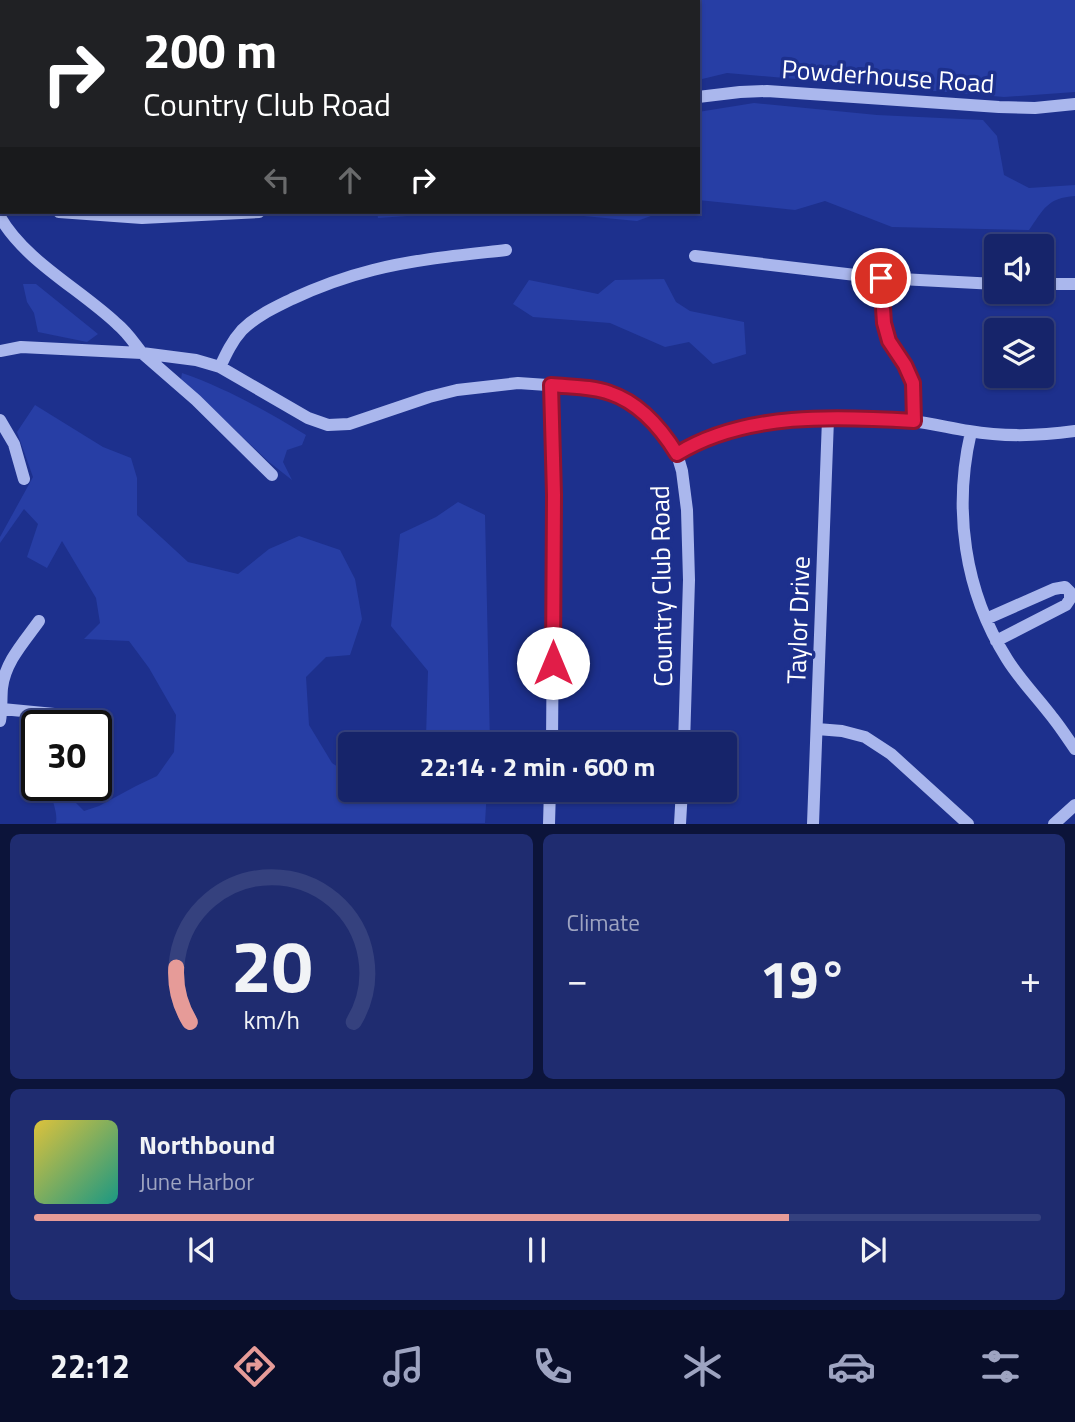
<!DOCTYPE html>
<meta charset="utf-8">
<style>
:root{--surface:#16246a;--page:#1f2c70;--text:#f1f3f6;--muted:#9ea4c1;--line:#35417e;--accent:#e69b98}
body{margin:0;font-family:"Titillium Web",sans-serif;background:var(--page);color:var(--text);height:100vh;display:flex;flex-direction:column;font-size:26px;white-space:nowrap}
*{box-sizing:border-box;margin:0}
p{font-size:23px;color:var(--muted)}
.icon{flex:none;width:38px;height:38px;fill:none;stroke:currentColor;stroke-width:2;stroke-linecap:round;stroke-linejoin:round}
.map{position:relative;height:824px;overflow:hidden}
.side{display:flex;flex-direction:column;gap:10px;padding:10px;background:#0c143a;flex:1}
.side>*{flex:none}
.hud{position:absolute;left:0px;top:0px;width:700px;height:214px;box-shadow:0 2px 5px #0004,0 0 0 2px var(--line);background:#202124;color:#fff;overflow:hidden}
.fabs{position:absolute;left:984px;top:234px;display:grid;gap:14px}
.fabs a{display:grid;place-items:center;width:70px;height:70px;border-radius:7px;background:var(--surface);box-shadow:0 2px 5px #0004,0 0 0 2px var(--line);font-size:35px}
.speed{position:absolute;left:21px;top:710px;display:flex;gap:14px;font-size:35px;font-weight:700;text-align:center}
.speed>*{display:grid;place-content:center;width:91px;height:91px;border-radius:50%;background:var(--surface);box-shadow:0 2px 5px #0004,0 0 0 2px var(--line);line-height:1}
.speed .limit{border:4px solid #111;border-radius:10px;background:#fff;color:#111}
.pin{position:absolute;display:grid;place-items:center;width:60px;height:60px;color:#fff;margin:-30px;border:4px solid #fff;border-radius:50%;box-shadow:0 2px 7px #0007}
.me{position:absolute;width:77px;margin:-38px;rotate:0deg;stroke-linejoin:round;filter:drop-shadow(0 0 5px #0008)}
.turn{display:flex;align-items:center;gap:24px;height:147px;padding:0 28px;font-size:32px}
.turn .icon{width:91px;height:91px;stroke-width:2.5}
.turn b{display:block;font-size:49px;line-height:60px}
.lanes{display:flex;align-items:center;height:66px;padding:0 28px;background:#0003;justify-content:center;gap:35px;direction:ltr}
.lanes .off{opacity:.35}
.big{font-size:52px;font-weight:700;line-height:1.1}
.side .tile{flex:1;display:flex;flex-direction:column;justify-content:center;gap:10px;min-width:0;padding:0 24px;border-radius:10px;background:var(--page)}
.side .dial{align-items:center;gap:0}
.dial svg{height:182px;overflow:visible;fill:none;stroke:var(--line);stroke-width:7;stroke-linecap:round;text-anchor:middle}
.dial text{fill:var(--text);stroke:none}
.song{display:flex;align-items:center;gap:21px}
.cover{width:84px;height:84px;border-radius:10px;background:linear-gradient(135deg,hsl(50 70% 55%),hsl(170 70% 35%))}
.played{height:7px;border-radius:4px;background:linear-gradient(90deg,var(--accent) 75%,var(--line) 75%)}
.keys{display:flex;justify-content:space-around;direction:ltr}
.heat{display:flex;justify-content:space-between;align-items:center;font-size:38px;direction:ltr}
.side .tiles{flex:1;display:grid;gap:10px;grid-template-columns:1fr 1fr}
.tile:last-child{grid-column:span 2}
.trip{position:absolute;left:338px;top:732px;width:399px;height:70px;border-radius:7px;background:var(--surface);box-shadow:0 2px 5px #0004,0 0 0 2px var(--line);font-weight:700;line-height:70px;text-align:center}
.menu{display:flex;height:112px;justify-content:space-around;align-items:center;background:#090e2a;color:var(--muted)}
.menu .icon{width:49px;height:49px}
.menu .selected{color:var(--accent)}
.menu b{font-size:32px;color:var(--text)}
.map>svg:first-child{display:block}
</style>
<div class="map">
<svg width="1075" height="824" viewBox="0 0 1075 824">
<rect width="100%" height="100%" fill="#1d308d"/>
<path fill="#273ea5" d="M 0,0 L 1075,0 L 1075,92 L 1004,97 L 727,73 L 698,80 L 698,2 L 2,2 L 2,186 L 0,183 Z
M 754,103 L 877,115 L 983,120 L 997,136 L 1004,175 L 1029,188 L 1075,185 L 1075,196 C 1047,198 1044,209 1029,230 L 892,227 L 825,201 L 795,210 L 698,200 L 698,112 Z
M 377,212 L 662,212 L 637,221 L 541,212 L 436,214 L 378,218 Z
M 664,279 L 676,302 L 690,311 L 744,322 L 746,354 L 713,364 L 689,342 L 665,347 L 610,323 L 533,317 L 513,304 L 529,280 L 598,294 L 615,280 Z
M 23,284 L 36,284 L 98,334 L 87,342 L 38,332 L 34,313 L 27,302 Z
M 182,373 C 228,389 264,410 306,435 L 302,445 L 287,450 L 283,462 L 292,480 L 269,462 L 181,379 Z
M 35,405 L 103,447 L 131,458 L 137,478 L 137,515 L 188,562 L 238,574 L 269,549 L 299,536 L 340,550 L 355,579 L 362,619 L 350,655 L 326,657 L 306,677 L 309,725 L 332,763 L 350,775 L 350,789 L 487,789 L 485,823 L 56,823 C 58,811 51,799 49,786 L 59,786 L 84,811 L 99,806 L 136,786 L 157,776 L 174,752 L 176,715 L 149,668 L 129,641 L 84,639 L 100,623 L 96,598 L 62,541 L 47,568 L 27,557 L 38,524 L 24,509 L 0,543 L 0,537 L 33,477 L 17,432 Z
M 458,502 L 485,515 L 490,744 L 415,744 L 426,737 L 428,671 L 391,626 L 400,534 L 436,517 Z"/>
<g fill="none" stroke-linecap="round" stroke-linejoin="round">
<path stroke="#aab7ed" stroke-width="12" d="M 698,97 L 740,92 L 767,91 L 999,107 L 1035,108 L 1075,104
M 0,206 L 2,206
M 59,212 L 142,218 L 259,212
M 0,217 C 25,261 80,289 117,324 C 127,332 134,343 142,353 L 196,360 L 220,367 L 308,418 L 328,425 L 349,424 L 429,397 L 457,390 L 518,383 L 591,388 L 611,393 L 633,405 L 650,418 L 666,436 L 677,454 L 682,471 L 687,510 L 689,580 L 684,744
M 695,256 L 881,278 L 996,284
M 881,278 L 885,323 L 889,341 L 905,365 L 913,383 L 914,421
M 1041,284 L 1075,284
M 0,351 L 21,347 L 142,353 L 196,400 L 272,475
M 220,367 C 226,354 232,341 242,330 C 256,316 274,308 292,299 C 318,287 345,277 373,270 C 416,259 462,255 506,250
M 551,385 L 554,495 L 552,744
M 0,420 L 14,444 L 24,479
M 971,432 C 953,509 964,591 1007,659 C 1020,680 1038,698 1053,718 C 1061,728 1068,739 1075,749
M 677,454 C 740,415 839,414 911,421 C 930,423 950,428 969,431 C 1004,437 1040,436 1075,431
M 986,619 L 1054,589 L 1065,587 L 1070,592 L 1070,599 L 1066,605 L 996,641
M 2,709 L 96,718
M 0,721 C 2,710 1,699 2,688 C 5,662 24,642 39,621
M 817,729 L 842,731 L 865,737 L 891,754 L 968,824
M 549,824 L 550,789
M 680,824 L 682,789
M 813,824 L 828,419
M 1054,824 L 1075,805"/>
</g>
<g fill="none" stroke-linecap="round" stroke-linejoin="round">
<defs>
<path id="route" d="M 553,663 L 554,495 L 551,385 C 570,387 591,386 610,393 C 640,403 661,428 677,454 C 745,412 837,416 914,421 L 913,383 L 905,365 L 889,341 L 884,323 L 881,278"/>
</defs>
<use href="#route" stroke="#92132f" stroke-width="18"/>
<use href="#route" stroke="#e11d48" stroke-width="12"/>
</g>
<g text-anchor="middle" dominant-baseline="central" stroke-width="7" stroke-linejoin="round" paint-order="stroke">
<g font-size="26" fill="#fff" stroke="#1d308d">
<text transform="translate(888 76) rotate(4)">Powderhouse Road</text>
<text transform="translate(661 586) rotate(-91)">Country Club Road</text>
<text transform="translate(798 620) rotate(-88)">Taylor Drive</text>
</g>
</g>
</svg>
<div class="fabs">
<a><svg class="icon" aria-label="sound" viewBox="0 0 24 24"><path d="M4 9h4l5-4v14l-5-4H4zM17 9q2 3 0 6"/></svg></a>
<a><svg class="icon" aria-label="layers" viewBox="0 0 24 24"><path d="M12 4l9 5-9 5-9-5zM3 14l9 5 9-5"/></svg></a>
</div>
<div class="speed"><div class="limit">30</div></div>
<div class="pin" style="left:881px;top:278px;background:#d93025"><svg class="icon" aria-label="arrive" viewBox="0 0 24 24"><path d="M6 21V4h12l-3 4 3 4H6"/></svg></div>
<svg class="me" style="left:553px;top:663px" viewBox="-20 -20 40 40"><circle r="19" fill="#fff"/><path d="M0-13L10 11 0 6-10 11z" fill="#e11d48"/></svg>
<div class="trip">22:14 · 2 min · 600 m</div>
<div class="hud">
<div class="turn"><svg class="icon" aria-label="right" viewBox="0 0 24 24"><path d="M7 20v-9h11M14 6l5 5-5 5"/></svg><div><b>200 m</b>Country Club Road</div></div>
<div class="lanes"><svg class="icon off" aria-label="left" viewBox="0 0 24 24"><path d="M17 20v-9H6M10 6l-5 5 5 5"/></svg><svg class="icon off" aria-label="ahead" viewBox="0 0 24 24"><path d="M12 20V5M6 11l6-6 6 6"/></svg><svg class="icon" aria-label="right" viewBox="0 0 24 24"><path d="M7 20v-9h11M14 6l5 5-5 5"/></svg></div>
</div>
</div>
<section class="side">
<div class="tiles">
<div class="tile dial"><svg viewBox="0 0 100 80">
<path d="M14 69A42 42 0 1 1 86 69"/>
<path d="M14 69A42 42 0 0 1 8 45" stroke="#e69b98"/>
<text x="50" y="56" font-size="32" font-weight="700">20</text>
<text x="50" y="72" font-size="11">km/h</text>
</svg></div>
<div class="tile"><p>Climate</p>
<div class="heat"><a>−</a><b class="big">19°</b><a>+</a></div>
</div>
<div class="tile">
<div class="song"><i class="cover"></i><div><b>Northbound</b><p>June Harbor</p></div></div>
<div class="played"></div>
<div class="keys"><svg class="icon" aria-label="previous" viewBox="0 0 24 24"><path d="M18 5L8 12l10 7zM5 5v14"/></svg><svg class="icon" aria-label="pause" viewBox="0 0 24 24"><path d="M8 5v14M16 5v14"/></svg><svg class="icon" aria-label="next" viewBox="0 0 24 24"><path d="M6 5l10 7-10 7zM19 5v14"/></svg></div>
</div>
</div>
</section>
<nav class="menu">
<b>22:12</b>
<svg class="icon selected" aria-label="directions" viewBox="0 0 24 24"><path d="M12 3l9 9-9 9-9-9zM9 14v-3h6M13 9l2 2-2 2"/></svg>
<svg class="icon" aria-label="music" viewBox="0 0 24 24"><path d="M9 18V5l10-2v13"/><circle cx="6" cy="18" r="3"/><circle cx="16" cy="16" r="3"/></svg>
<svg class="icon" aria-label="phone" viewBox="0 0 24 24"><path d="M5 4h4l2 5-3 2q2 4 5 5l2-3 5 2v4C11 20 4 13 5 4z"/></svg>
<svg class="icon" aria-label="climate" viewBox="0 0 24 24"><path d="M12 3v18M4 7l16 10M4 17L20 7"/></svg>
<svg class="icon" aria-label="car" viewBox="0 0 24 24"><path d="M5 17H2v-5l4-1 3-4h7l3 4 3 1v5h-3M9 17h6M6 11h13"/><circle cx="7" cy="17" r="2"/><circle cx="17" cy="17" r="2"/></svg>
<svg class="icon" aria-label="filters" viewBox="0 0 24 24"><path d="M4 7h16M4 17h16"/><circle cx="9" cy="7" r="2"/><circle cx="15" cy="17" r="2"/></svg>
</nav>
